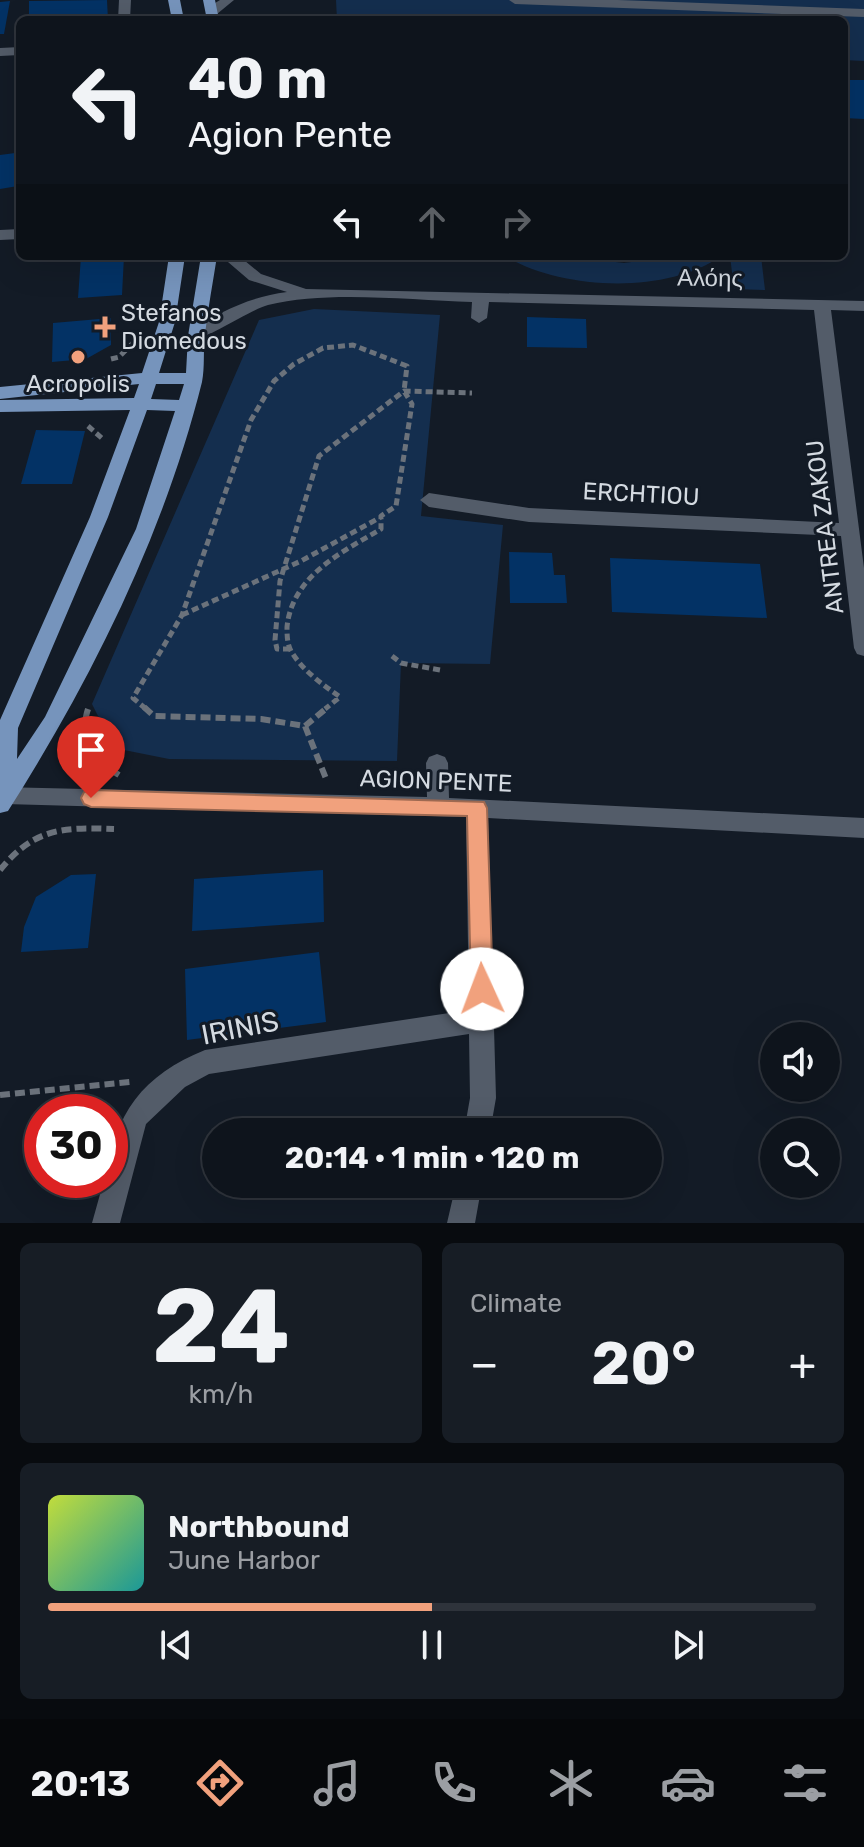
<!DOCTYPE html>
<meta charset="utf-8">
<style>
:root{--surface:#0e141c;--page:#171d25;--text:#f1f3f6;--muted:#9b9ea3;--line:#2e333b;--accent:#f1a17d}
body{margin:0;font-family:Rubik,sans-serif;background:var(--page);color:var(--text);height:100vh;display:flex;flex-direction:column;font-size:30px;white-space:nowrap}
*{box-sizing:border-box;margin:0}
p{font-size:26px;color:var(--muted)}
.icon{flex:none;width:44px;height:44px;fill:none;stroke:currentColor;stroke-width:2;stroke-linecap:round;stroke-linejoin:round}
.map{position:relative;height:1223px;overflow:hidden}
.sheet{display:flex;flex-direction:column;gap:20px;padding:20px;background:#080b0f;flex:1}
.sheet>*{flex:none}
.banner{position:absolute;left:16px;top:16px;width:832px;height:244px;border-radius:12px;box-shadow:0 8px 32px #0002,0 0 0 2px var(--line);background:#0e141c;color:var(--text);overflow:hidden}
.buttons{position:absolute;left:760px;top:1022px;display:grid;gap:16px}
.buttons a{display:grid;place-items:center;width:80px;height:80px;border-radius:50%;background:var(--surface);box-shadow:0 8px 32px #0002,0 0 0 2px var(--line);font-size:40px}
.speed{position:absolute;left:24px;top:1094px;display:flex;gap:16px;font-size:40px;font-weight:700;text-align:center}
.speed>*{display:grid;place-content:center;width:104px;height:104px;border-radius:50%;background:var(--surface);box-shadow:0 8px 32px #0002,0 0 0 2px var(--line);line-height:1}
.speed .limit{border:12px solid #d22;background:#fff;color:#111}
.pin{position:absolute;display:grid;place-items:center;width:68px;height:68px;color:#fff;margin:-82px -34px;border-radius:50% 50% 50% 0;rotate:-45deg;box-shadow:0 0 8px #0007}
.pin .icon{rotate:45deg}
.me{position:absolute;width:88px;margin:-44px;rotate:358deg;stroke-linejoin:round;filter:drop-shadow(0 0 6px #0008)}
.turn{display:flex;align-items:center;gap:28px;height:168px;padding:0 40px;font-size:36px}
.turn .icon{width:104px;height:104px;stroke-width:2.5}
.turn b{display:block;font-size:56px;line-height:68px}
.lanes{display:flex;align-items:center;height:76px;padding:0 40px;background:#0003;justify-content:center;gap:40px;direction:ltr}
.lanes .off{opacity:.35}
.big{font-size:60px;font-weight:700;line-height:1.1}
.sheet .card{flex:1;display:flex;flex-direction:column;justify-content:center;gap:12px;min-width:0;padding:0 28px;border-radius:12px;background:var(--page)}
.sheet .dial{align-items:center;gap:0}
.dial b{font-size:104px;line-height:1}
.song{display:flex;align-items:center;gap:24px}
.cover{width:96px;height:96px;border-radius:12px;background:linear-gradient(135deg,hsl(70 70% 55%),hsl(180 70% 35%))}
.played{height:8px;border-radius:4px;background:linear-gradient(90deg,var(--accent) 50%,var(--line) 50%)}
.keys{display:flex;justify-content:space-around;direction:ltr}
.heat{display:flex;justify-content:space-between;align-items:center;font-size:44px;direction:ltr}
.sheet .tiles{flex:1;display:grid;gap:20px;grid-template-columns:1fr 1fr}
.card:last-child{grid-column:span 2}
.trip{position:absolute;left:202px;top:1118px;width:460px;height:80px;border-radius:40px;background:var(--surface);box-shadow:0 8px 32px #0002,0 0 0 2px var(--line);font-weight:700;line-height:80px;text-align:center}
.tab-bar{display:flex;height:128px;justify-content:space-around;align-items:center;background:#06080b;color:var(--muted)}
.tab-bar .icon{width:56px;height:56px}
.tab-bar .current{color:var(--accent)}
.tab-bar b{font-size:36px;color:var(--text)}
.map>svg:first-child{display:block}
</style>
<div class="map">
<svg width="864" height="1223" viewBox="0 0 864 1223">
<rect width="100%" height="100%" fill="#131b26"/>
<path fill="#142e4e" d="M 336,0 L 864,0 L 864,61 L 844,60 L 844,20 L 337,20 Z
M 505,256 L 564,256 L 624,263 L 677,256 L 721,256 C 667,295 560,290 505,256 Z
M 730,256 L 761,256 L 765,290 L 734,289 Z
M 314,309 L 440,315 L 421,516 L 503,525 L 490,664 L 401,663 L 397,761 L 169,759 L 114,748 L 92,704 L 259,320 Z"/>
<path fill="#033265" d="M 107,0 L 108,20 L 29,20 L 29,1 Z
M 10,1 L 4,34 L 0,34 L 0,2 Z
M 844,80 L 864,80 L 864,119 L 844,118 Z
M 15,153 L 18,186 L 0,189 L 0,155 Z
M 81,256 L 124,256 L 122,295 L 78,298 Z
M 527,317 L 586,319 L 587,348 L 527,347 Z
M 111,318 L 111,345 L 86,359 L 52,362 L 53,323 Z
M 36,430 L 85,431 L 72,484 L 21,484 Z
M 509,552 L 552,553 L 554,575 L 565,575 L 567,603 L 510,603 Z
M 610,558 L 760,564 L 767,618 L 612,612 Z
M 323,870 L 324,922 L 192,931 L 194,879 Z
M 96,874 L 88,948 L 21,952 L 24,927 L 36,897 L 71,875 Z
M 319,952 L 326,1022 L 187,1040 L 185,969 Z"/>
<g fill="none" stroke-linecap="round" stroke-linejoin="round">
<path stroke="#6b727b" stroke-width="5" stroke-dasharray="7 4" stroke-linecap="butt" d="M 111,359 L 119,357 L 134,342
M 88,426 L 104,440
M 182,615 L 301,561 L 381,517
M 290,649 L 277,649 L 275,640 L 280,581 L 319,456 L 404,391 L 472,393
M 392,656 L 401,663 L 440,670
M 146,709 L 133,698 L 182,615 L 251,420 L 274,381 L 294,364 L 323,348 L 353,345 L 407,366 L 404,391 L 412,404 L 396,506 L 381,516 L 381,529 C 342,552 292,576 287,627 C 287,635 287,643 291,651 C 302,670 322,684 340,697 L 325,709"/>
<path stroke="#6b727b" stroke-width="6" stroke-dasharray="10 5" stroke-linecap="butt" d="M 144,707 L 154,716 L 261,719 L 305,726 L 328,707
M 88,709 C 78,740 93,759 119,775
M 305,726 L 327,781
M 0,870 C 34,828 63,827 114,829
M 0,1095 L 130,1082"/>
<path fill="#535c69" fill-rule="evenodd" d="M 119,0 L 131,0 L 130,20 L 118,20 Z
M 220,0 L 234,0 L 217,14 L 207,14 L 207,8 Z
M 509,0 L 618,0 L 864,9 L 864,17 L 515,4 Z
M 20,47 L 20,55 L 0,56 L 0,48 Z
M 20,229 L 20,239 L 0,240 L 0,230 Z
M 221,256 L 239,256 L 261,274 L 306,289 L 864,301 L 864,311 L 831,310 L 864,568 L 864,656 L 857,654 L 854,648 L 841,536 L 529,522 L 429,507 L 420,500 L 429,493 L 529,508 L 839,523 L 814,310 L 489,302 L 487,318 L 479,323 L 471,318 L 472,302 C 410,300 327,290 268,305 C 249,310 201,343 190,340 L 188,336 L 190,332 C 220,311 250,297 287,292 L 249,280 Z
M 437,754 L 445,757 L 448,763 L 449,798 L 864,818 L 864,838 L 488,818 L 496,1098 L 490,1132 L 464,1132 L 470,1098 L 469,1034 L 209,1074 L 185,1087 L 146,1124 L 120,1223 L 92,1223 L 104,1180 L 110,1180 C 110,1115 145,1074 205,1050 L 469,1010 L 466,817 L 5,804 L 0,803 L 0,787 L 427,797 L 426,763 L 429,757 Z
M 456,1184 L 482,1184 L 475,1223 L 447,1223 Z"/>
<path fill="#7694bc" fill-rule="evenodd" d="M 168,0 L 180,0 L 184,20 L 172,20 Z
M 203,0 L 215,0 L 219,20 L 207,20 Z
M 169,256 L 185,256 L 175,322 L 159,373 L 186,373 L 188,336 L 201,256 L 217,256 C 213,282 208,308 205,334 C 203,350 205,367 202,382 C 164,534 92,679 8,811 L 0,813 L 0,720 L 90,517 L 130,410 L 0,412 L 0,400 L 134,398 L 139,384 L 0,399 L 0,387 L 142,373 L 159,322 ZM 156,384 L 184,384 L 179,400 L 151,399 ZM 147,410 L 175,411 L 136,529 L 45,717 L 17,759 L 18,728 L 108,517 Z"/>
</g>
<path fill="#f1a17d" stroke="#9d6951" stroke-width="2" d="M 91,790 L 484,802 L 487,808 L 493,989 L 490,997 L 482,1000 L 474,997 L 471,989 L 467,816 L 91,807 L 84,804 L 81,798 L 84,792 Z"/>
<g fill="#f1a17d" stroke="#131b26" stroke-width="3">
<path d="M101 315h8v8h8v8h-8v8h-8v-8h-8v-8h8z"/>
<circle cx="78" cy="357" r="8"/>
</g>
<g text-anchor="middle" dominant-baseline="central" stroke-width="6" stroke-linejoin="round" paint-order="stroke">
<g font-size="24" fill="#d4dae1" stroke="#131b26">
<text transform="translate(710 278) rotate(1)">Αλόης</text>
<text transform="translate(641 494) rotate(3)">ERCHTIOU</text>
<text transform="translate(825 527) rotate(-97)">ANTREA ZAKOU</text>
<text transform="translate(436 781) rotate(2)">AGION PENTE</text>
</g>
<g font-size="24" fill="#d4dae1" stroke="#131b26" text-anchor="start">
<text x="121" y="313">Stefanos<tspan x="121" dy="28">Diomedous</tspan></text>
<text x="78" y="384" text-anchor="middle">Acropolis</text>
</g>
<g font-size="28" fill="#d4dae1" stroke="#131b26">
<text transform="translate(240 1028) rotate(-11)">IRINIS</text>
</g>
</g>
</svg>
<div class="buttons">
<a><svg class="icon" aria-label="sound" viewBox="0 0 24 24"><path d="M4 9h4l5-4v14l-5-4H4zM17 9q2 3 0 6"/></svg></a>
<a><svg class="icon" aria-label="search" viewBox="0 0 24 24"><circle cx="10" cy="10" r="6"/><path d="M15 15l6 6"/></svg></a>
</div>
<div class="speed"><div class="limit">30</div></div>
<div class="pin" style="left:91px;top:798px;background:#d93025"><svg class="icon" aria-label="arrive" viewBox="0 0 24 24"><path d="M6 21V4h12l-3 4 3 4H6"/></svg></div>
<svg class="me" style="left:482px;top:989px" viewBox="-20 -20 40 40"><circle r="19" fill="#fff"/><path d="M0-13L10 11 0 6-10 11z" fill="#f1a17d"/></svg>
<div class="trip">20:14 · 1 min · 120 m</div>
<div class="banner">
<div class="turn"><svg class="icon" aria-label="left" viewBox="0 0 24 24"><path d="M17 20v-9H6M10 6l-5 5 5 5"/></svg><div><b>40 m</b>Agion Pente</div></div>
<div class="lanes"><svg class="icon" aria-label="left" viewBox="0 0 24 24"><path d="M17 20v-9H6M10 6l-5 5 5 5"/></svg><svg class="icon off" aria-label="ahead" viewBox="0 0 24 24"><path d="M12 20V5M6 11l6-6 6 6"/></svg><svg class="icon off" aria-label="right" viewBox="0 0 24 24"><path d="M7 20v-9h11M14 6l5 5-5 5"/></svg></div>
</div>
</div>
<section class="sheet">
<div class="tiles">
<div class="card dial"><b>24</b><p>km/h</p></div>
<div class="card"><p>Climate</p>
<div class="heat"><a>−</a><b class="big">20°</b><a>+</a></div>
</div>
<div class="card">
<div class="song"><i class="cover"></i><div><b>Northbound</b><p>June Harbor</p></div></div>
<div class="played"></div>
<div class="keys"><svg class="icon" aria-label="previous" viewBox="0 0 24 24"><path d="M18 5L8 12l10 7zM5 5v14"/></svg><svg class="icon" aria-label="pause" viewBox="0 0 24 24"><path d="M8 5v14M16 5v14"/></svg><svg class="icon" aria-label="next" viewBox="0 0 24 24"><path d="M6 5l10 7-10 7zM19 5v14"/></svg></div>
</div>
</div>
</section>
<nav class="tab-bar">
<b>20:13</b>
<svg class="icon current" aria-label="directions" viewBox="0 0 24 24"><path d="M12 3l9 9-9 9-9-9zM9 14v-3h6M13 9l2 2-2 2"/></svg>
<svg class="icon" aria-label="music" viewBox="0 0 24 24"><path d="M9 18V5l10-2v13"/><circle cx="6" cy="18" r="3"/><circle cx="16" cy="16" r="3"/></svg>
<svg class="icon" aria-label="phone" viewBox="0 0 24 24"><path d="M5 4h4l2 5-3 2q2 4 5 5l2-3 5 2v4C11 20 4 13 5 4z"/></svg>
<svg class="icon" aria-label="climate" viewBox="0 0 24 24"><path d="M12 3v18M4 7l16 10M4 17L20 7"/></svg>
<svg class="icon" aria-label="car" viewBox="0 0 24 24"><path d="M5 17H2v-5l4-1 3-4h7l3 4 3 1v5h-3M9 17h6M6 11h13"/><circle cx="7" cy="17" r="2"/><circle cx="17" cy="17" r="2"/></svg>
<svg class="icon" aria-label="filters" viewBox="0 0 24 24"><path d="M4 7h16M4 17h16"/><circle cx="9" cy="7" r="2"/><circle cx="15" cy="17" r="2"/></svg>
</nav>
